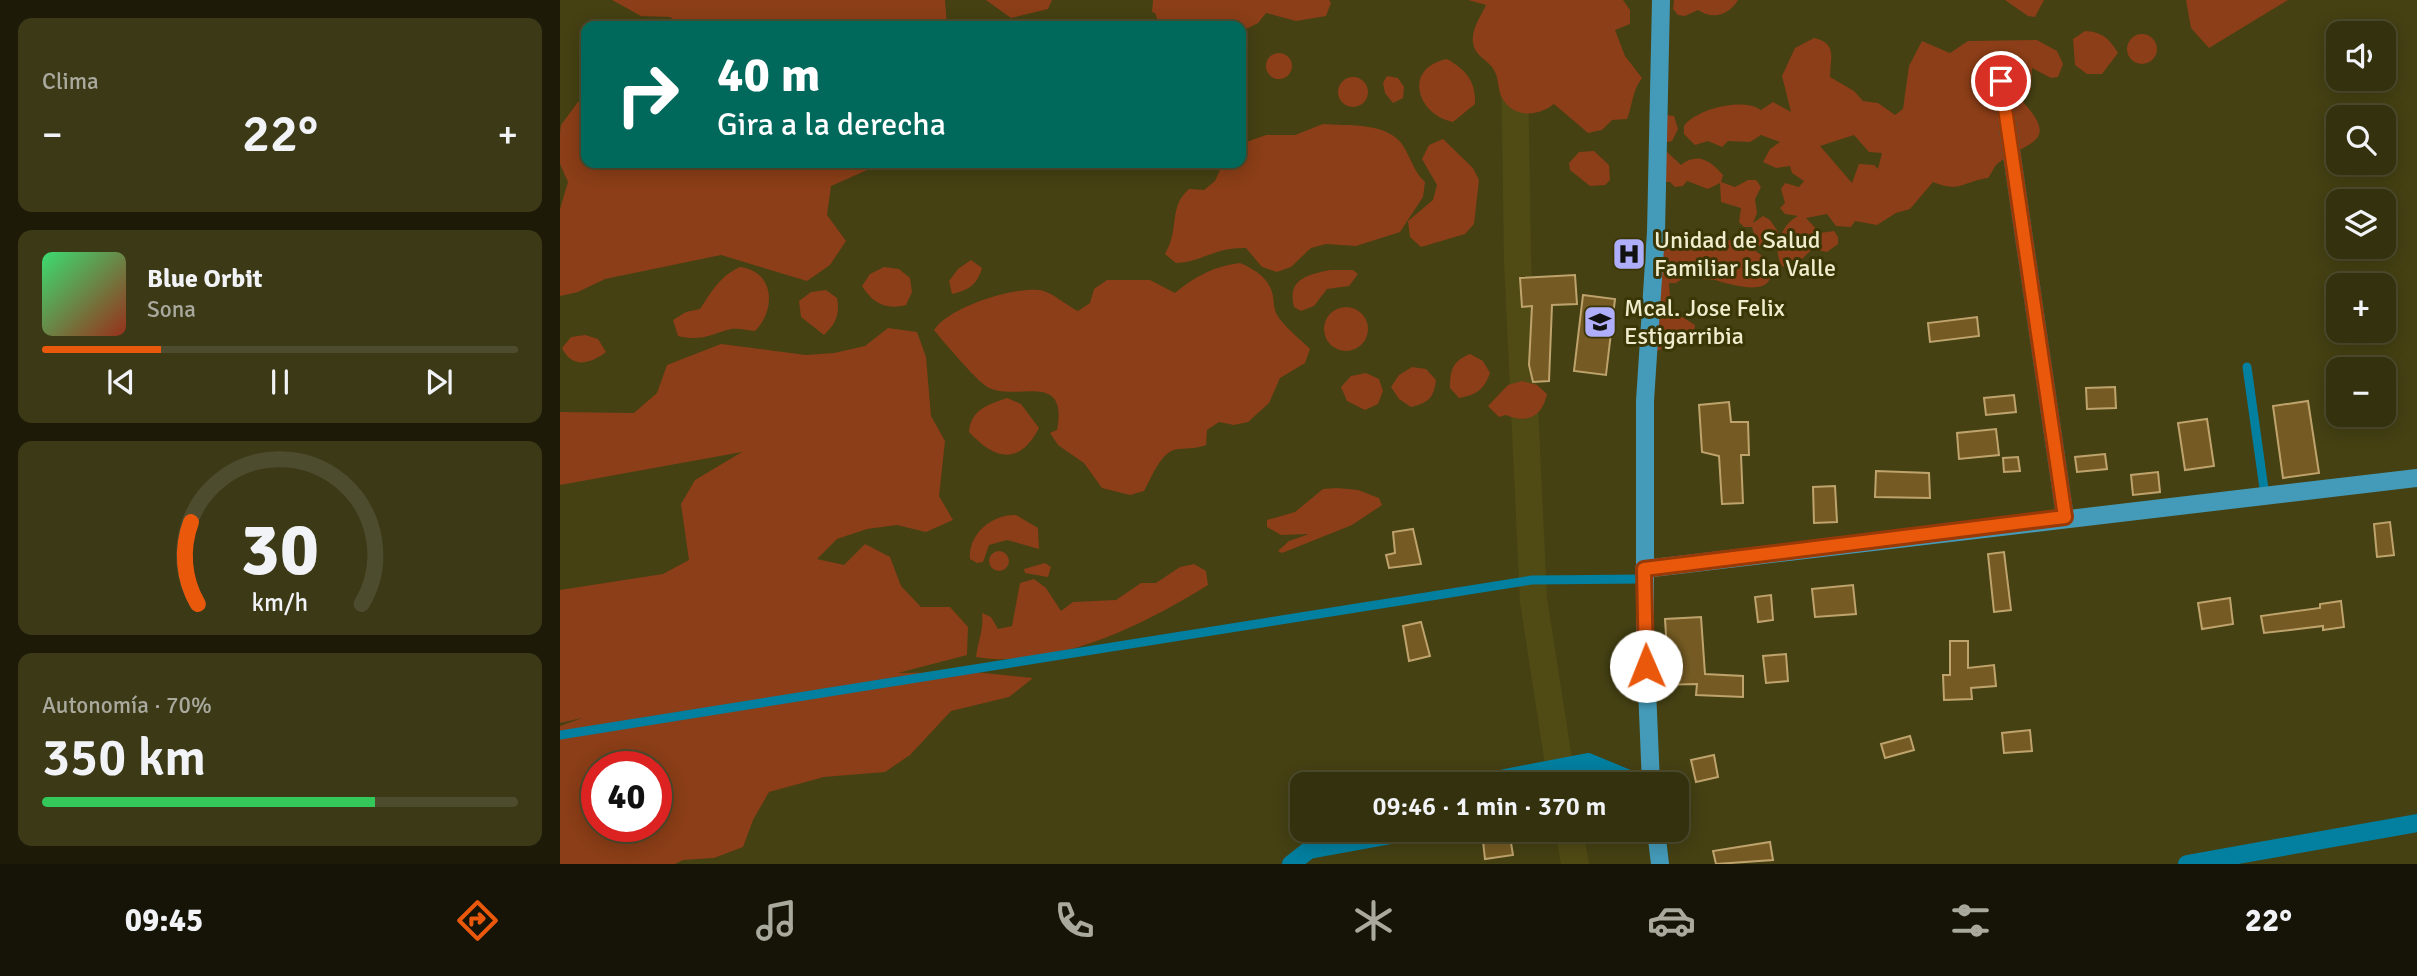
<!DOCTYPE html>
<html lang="es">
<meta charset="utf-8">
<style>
:root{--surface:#34310e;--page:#3c3917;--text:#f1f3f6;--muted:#a9a99e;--line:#4e4c2e;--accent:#ea580c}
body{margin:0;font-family:Signika,sans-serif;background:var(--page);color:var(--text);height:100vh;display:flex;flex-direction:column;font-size:26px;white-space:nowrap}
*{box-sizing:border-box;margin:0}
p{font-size:23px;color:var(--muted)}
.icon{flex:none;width:38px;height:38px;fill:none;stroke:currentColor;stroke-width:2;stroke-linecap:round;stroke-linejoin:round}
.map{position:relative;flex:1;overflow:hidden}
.sheet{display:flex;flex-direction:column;gap:18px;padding:18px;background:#1d1b08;width:560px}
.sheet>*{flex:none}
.hud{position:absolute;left:21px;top:21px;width:665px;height:147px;border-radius:14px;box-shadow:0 4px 18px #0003,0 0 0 2px var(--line);background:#00695c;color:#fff;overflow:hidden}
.fabs{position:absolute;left:1766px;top:21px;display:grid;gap:14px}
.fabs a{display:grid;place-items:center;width:70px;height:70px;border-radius:14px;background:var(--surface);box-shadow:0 4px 18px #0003,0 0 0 2px var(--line);font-size:35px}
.speed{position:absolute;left:21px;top:751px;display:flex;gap:14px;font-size:35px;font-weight:700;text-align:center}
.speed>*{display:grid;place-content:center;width:91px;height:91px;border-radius:50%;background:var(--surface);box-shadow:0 4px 18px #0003,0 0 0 2px var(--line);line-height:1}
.speed .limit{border:10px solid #d22;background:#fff;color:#111}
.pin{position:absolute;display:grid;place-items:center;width:60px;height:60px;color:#fff;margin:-30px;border:4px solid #fff;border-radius:50%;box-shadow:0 2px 7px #0007}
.me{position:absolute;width:77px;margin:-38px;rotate:359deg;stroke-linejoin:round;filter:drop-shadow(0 0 5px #0008)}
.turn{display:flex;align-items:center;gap:24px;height:147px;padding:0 21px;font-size:32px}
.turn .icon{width:91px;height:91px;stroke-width:2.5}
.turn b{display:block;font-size:49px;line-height:60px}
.big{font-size:52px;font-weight:600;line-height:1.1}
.sheet .card{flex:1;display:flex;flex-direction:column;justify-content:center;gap:10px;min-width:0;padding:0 24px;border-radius:14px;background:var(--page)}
.sheet .dial{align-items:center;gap:0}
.dial svg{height:182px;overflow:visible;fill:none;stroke:var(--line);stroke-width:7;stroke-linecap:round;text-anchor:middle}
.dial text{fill:var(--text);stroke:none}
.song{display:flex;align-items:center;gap:21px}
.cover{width:84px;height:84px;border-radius:10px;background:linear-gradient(135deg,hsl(140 70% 55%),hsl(10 70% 35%))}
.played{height:7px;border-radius:4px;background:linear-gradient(90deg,var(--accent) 25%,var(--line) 25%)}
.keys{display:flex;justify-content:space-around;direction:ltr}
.heat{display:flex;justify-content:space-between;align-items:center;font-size:38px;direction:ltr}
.charge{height:10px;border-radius:5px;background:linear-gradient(90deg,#34c759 70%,var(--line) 0)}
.trip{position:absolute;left:730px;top:772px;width:399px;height:70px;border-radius:14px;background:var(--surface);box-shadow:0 4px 18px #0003,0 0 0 2px var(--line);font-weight:600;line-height:70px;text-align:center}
.tab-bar{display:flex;height:112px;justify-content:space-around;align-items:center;background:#151406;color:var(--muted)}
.tab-bar .icon{width:49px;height:49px}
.tab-bar .selected{color:var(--accent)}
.tab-bar b{font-size:32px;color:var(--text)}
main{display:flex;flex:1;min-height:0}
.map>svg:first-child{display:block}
</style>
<main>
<section class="sheet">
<div class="card"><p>Clima</p>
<div class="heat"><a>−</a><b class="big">22°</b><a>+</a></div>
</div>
<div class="card">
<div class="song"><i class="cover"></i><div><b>Blue Orbit</b><p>Sona</p></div></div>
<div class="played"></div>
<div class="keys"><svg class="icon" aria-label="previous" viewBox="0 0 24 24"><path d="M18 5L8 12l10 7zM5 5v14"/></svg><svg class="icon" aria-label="pause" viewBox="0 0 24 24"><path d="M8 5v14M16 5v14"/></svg><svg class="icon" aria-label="next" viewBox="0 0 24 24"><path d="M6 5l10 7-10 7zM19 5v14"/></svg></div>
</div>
<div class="card dial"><svg viewBox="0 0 100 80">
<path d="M14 69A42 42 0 1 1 86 69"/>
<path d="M14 69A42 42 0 0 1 11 33" stroke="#ea580c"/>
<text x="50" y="56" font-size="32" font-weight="700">30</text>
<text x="50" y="72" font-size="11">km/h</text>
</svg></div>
<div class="card"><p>Autonomía · 70%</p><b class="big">350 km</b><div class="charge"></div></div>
</section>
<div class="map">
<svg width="1857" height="864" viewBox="0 0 1857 864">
<rect width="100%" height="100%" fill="#454113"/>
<path fill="#504a15" d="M 940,0 L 967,0 L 971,258 L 987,598 L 1016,784 L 988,784 L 960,602 L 944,261 Z
M 995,830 L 1023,830 L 1029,864 L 1001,864 Z"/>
<path fill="#8b3e17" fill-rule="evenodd" d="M 52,0 L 385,0 L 387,26 L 122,26 L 110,17 L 81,16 Z
M 426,0 L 492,0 L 488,9 L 451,18 Z
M 593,0 L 769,0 L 771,3 L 766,16 L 736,21 L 706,13 L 698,23 L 684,30 L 681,26 L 600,26 L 595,13 L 592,12 Z
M 908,0 L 1063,0 L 1070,10 L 1070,24 L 1055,30 L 1065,56 L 1082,78 C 1072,91 1073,104 1067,119 L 1052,120 L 1042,130 L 1028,133 L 994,104 C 979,116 954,119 942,98 C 938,91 939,80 935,72 C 931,62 917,57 914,47 C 909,32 920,18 926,5 Z
M 1114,0 L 1178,0 C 1169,15 1153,20 1138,10 L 1125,16 L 1118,15 L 1113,9 Z
M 1445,0 L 1484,0 L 1475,17 L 1468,16 Z
M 1626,0 L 1728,0 L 1649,48 L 1631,28 Z
M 1525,31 C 1542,32 1549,38 1558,53 L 1542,74 L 1527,74 L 1515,65 L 1513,39 Z
M1567 49a15 15 0 1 1 30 0a15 15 0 1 1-30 0Z
M 1254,38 C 1278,43 1270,59 1270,77 L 1294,91 L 1303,101 L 1318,103 L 1335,115 L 1343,109 L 1349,66 L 1362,41 L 1390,53 L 1408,41 L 1477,40 L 1497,51 L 1503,64 L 1498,77 L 1491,78 L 1472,68 L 1471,89 L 1463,102 C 1502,144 1464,142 1437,164 C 1433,168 1432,173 1428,178 C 1401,182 1401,193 1373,182 L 1350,209 L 1336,213 L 1317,225 L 1295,221 L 1291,227 L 1276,226 L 1267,214 L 1246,218 L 1260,233 L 1274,231 L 1278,237 L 1278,244 L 1267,252 L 1252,249 L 1242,259 L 1234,259 L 1223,267 C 1211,252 1221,224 1238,216 L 1225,214 L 1220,208 L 1225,203 L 1221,189 L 1225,183 L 1239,187 L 1244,181 L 1232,173 L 1230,166 L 1216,168 L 1203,162 L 1210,149 L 1220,142 L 1201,135 L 1190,142 L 1168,141 L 1162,147 L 1148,141 L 1135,145 L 1124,134 L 1124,126 C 1136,109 1183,97 1201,110 L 1213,102 L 1231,112 L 1222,76 L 1235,48 ZM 1294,135 L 1309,152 L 1322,153 L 1318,169 L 1314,165 L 1299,164 L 1292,183 L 1260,146 Z
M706 66a13 13 0 1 1 26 0a13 13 0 1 1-26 0Z
M 887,59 C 906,70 916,81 915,104 L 893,122 C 856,114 843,68 887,59 Z
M 827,76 L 838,78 L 844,87 L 843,98 L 833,103 L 825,93 L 823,83 Z
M778 92a15 15 0 1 1 30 0a15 15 0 1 1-30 0Z
M 26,100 L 26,163 L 323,163 L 271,186 L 267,215 L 286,241 L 270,265 L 247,281 L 161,255 L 45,279 L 18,292 L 0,296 L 0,209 L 8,182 L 0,164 L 0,133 L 1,125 L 18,102 Z
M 1106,115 L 1114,116 L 1118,129 L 1112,141 L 1103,143 Z
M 763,124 C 788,126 826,122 842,144 C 851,157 853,171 865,182 L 863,197 L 840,232 L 796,246 L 766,244 L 751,248 L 731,267 L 717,272 L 702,267 L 686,248 C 654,247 643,262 616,263 L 605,254 C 620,229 608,207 629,189 L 644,190 L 655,181 L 663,163 L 681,163 L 681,144 L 706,135 L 735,135 Z
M 883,139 L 913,168 L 919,180 L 914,224 L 905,234 L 861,247 L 850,237 L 848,221 L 873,200 L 877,185 L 862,159 L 869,145 Z
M 1105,150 L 1121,165 C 1137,152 1150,160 1163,175 L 1161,182 L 1175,187 L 1188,180 L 1196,180 L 1201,187 L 1195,199 L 1197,213 L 1193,223 L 1203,216 L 1210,220 L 1218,232 L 1216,239 L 1204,247 L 1197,245 L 1192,227 L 1184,227 L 1179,222 L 1181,208 L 1161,202 L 1160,183 L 1148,189 L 1127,181 L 1123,186 L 1115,187 L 1110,182 L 1102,182 Z
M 1034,151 L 1049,165 L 1050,180 L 1045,185 L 1030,186 L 1010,170 L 1009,163 L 1019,152 Z
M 1125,233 C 1131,234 1136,237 1141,237 C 1166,238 1193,242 1209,264 C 1220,300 1172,285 1155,280 C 1145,278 1137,280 1128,275 L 1116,283 L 1109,283 L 1111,310 L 1135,325 L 1134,333 L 1095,352 L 1104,236 Z
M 411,260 L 422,268 C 417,285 409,290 392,294 L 389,281 L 398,269 Z
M 680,263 C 692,268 708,277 712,292 C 715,302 712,308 719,318 C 727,329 740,339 750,349 L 745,363 L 720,378 L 709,403 L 688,422 L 674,425 L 659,422 L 647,430 L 646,445 C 634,449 630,448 619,449 C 601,450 592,477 584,491 L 570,495 L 542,488 L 524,463 L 498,445 L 490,433 L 497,430 C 509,368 453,404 426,386 C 415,379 383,341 374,330 C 389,307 452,287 479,290 C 491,291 507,306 518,311 L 530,303 L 534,289 L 547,280 L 590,280 L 615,293 C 634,277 654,266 680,263 Z
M 180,267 C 214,271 217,309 195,331 C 187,330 175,327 167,330 C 148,336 138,341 118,336 L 113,320 L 126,312 L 140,309 C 152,291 160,276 180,267 Z
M 324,267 L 339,269 L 350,278 L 352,292 L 346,305 C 327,310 313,304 302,286 L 310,274 Z
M 770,270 L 793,270 L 798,274 L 789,286 L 767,289 L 754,306 L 741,311 L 734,307 C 727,279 747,275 770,270 Z
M 266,290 L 277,298 C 280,315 276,323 264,335 L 241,317 L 239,301 L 251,292 Z
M764 329a22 22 0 1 1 44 0a22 22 0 1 1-44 0Z
M 328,328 L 357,332 L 366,357 L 371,416 L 385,441 L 379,496 L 393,520 L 366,532 L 337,525 L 307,529 L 277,539 L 257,559 L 284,565 L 305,544 L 330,557 L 341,586 L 361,607 L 390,607 L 408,627 L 407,655 L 338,673 L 414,672 L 473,678 L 449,697 L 391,711 L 350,755 L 325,772 L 264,777 L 209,792 L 193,820 L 183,847 L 154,858 L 123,860 L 115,864 L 0,864 L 0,726 L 22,718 L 0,723 L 0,590 L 103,574 L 129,560 L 121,504 L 135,480 L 182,452 L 0,485 L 0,412 L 74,413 L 97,393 L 107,365 L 161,344 L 246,355 L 274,353 L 305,346 ZM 37,766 L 96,766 L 96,826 L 37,826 Z
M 25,335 L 38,339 L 46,352 C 30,364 12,369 2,348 L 11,337 Z
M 910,354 L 923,361 L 930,373 C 924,390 916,395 899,398 L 890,388 C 890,369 893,361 910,354 Z
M 852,367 L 866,369 L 876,380 C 874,398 868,403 851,407 L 839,399 L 831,387 L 839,375 Z
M 806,373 L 819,379 L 823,391 L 818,404 L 805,410 L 787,401 L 781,387 L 791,376 Z
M 962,381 L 977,385 L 987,394 C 982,417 967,424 946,415 L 939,417 L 928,406 L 948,385 Z
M 447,398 L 461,404 L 479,428 C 459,466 435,460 409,432 C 411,409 428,405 447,398 Z
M 777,488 L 798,490 L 819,498 L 822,505 L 792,525 L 722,553 L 718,551 L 729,541 L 749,534 L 721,535 L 707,527 L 707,520 L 735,512 L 763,489 Z
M 456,515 L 478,528 L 479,549 L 447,540 L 429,545 L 423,562 L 417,563 L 410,559 C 408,534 432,514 456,515 Z
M429 561a10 10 0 1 1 20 0a10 10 0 1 1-20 0Z
M 485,563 L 491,567 L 488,577 L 465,573 L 464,569 Z
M 634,564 L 646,571 L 648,585 C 584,625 493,670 416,657 C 418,641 424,629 422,613 L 431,617 L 438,629 L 452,626 L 460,583 L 474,579 L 486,588 L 501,611 L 513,602 L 556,600 L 581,583 L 596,583 L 620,567 Z"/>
<path fill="#755b23" stroke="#bfa36c" stroke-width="2" d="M 1015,275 L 1017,304 L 992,305 L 989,381 L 973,382 L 969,365 L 972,306 L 962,307 L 960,278 Z
M 1023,295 L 1055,299 L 1046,375 L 1014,371 Z
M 1417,317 L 1419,336 L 1370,342 L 1368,323 Z
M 1555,387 L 1556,408 L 1527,409 L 1526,388 Z
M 1454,395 L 1456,412 L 1426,415 L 1424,398 Z
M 1748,401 L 1759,473 L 1723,478 L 1713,406 Z
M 1169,402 L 1171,422 L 1188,422 L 1189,455 L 1181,455 L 1183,503 L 1162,504 L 1159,456 L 1142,452 L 1139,405 Z
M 1647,419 L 1654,466 L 1625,470 L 1618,423 Z
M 1436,429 L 1439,455 L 1399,459 L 1397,433 Z
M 1545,454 L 1547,469 L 1517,472 L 1515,457 Z
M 1458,457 L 1460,471 L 1444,472 L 1443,458 Z
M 1316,471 L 1369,473 L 1370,498 L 1315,497 Z
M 1598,472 L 1600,492 L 1573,495 L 1571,475 Z
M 1275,486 L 1277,522 L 1254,523 L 1253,487 Z
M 1830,522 L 1834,555 L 1817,557 L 1814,524 Z
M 853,529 L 861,564 L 829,568 L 826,555 L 835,553 L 833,532 Z
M 1444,552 L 1451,610 L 1434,612 L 1428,554 Z
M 1293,585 L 1296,614 L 1255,617 L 1252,589 Z
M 1211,595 L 1213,620 L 1198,622 L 1195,597 Z
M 1670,598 L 1673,624 L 1642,629 L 1638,603 Z
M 1781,601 L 1784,627 L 1763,630 L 1763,626 L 1704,633 L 1701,616 L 1760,608 L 1760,604 Z
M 1141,617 L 1145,674 L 1183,676 L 1183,697 L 1136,695 L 1137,684 L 1098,685 L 1098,668 L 1108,667 L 1105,619 Z
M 861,622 L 870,656 L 849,661 L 843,626 Z
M 1390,641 L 1408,641 L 1408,668 L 1434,665 L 1436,686 L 1411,688 L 1412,699 L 1384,700 L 1383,675 L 1390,675 Z
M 1226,654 L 1228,681 L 1206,683 L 1203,656 Z
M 1470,730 L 1472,751 L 1444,753 L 1442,733 Z
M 1350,736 L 1354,750 L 1325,758 L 1321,744 Z
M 1154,755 L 1158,777 L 1136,782 L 1131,760 Z
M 950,837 L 953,855 L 925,859 L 923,841 Z
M 1210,842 L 1213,860 L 1156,864 L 1153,851 Z"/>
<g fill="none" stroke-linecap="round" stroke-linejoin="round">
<path stroke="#037f9f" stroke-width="9" d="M 1687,367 L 1705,496
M 0,735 L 972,580 L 1084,579"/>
<path stroke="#037f9f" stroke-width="18" d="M 1441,81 L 1505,517
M 932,784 L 945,778 L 1028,762 L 1081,784
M 731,864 L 749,850 L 859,830
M 1627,864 L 1857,823"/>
<path stroke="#449bb9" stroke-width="18" d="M 1084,569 L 1857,478
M 1091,784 L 1085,640 L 1085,401 L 1096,232 L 1101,0
M 1096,830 L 1100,864"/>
</g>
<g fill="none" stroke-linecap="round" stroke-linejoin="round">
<defs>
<path id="route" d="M 1086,666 L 1084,569 L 1505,517 L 1441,81"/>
</defs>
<use href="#route" stroke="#983908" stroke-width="18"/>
<use href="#route" stroke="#ea580c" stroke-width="12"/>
</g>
<defs>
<symbol id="hospital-square" viewBox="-11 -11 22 22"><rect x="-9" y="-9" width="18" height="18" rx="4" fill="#afaefa" stroke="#3b3606"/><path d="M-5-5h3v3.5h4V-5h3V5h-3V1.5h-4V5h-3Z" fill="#111"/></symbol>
<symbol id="school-square" viewBox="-11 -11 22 22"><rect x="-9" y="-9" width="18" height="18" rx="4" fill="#afaefa" stroke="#3b3606"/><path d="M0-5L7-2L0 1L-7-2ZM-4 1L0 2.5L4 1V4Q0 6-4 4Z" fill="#111"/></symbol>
</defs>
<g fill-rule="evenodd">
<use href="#hospital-square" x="1050" y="235" width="38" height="38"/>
<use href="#school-square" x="1021" y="303" width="38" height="38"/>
</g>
<g text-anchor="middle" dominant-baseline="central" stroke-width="6" stroke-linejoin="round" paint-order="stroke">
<g font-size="24" fill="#efedce" stroke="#3b3606" text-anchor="start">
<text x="1094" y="240">Unidad de Salud<tspan x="1094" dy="28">Familiar Isla Valle</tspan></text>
<text x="1064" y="308">Mcal. Jose Felix<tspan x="1064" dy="28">Estigarribia</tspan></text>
</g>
</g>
</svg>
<div class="fabs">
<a><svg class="icon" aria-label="sound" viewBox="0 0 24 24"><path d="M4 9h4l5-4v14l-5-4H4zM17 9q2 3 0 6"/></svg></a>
<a><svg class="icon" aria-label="search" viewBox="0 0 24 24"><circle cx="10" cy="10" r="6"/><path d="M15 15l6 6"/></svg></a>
<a><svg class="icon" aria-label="layers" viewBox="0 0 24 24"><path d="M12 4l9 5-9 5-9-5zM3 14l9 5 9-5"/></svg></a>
<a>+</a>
<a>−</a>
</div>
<div class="speed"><div class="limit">40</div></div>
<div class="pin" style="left:1441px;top:81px;background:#d93025"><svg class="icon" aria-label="arrive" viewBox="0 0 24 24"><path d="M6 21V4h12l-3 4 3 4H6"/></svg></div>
<svg class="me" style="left:1086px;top:666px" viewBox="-20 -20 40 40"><circle r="19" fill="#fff"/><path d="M0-13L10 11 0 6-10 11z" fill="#ea580c"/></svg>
<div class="trip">09:46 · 1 min · 370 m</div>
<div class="hud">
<div class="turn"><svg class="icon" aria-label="right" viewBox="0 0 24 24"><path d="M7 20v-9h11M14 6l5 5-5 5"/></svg><div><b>40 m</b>Gira a la derecha</div></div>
</div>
</div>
</main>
<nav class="tab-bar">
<b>09:45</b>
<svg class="icon selected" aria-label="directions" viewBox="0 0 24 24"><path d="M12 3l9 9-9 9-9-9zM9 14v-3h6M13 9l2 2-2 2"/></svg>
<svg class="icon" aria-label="music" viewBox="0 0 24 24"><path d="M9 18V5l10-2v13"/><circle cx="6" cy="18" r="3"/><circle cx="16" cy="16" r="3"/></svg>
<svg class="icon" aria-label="phone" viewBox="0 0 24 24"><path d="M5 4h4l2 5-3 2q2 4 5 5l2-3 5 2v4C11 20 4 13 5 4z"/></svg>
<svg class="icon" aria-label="climate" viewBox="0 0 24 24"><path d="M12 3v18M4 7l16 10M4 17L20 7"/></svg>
<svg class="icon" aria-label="car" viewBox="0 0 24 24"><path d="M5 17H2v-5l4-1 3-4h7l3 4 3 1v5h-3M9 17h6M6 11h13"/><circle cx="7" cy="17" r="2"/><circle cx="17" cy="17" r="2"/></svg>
<svg class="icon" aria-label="filters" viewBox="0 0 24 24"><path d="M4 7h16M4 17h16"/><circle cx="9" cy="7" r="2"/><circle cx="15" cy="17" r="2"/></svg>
<b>22°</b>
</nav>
